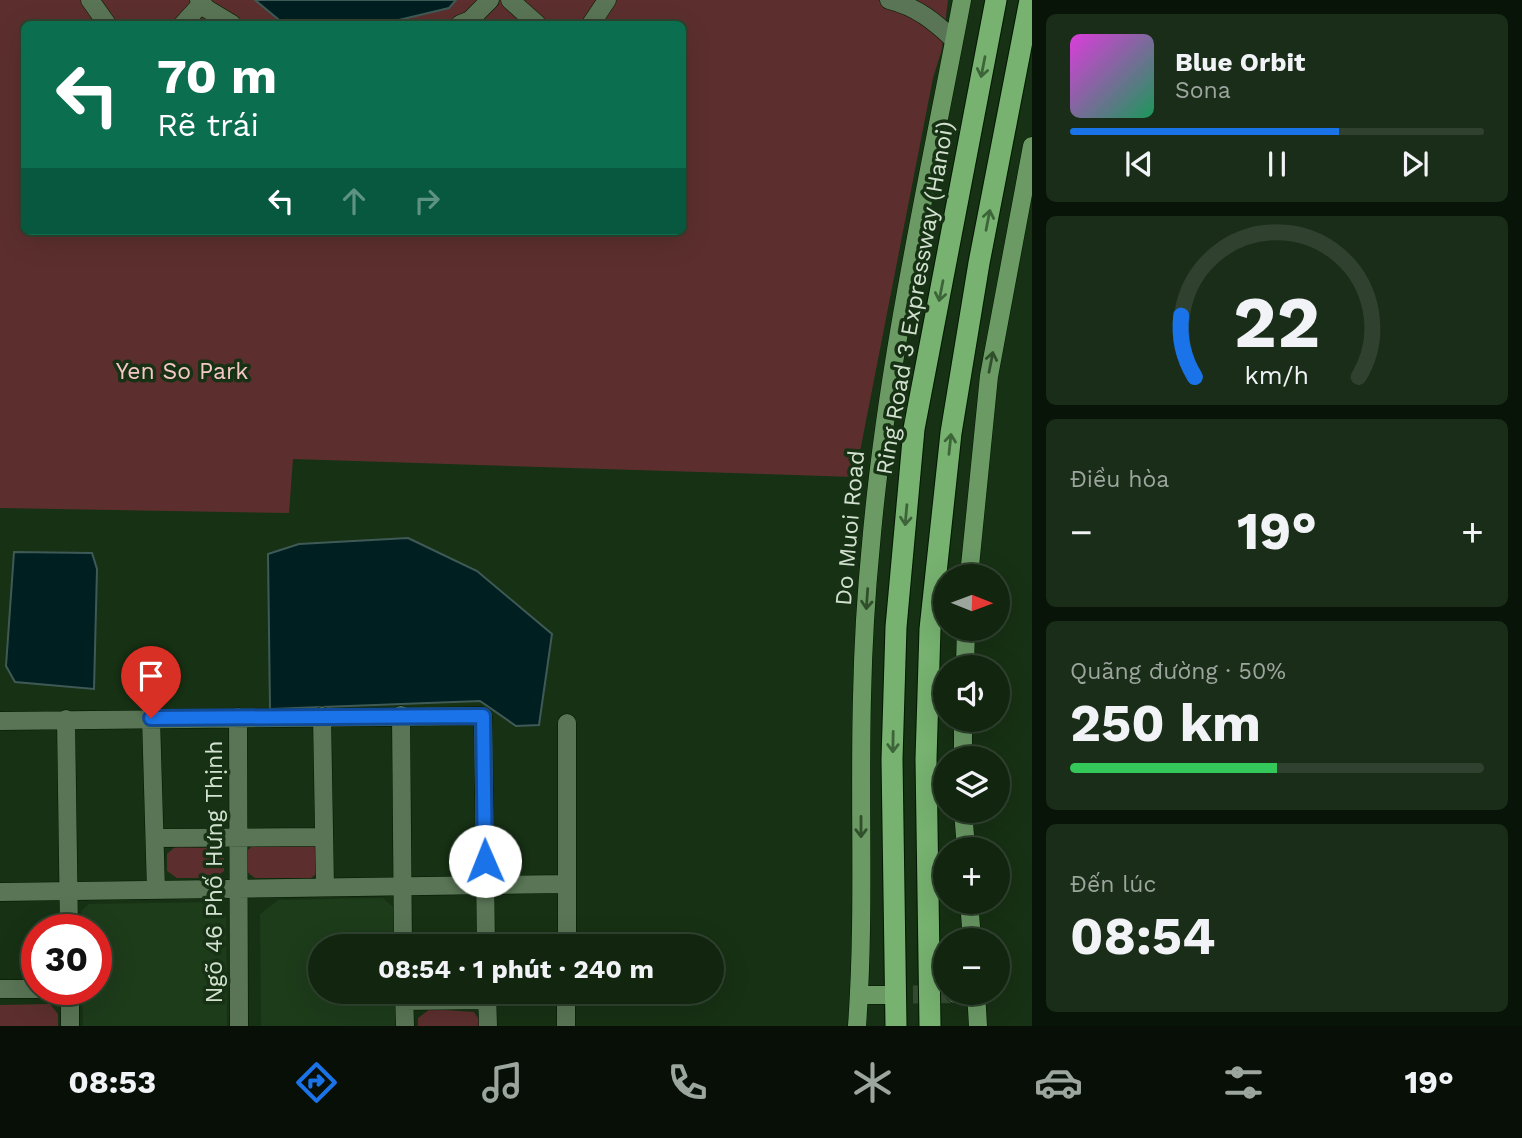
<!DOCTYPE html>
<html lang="vi">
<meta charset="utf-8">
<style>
:root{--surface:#11250f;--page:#1a2d18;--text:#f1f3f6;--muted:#9ca59e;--line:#30422f;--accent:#1a73e8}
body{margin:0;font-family:"Work Sans",sans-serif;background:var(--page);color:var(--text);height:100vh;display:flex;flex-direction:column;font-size:26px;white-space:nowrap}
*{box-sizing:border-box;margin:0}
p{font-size:23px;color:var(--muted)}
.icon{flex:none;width:38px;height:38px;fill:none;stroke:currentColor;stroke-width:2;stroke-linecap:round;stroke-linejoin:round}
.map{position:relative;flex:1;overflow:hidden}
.drawer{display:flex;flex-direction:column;gap:14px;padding:14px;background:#091408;width:490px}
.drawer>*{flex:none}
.top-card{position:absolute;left:21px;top:21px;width:665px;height:214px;border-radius:10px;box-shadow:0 7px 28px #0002,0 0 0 2px var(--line);background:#0b6e4f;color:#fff;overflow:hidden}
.needle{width:46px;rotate:91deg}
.buttons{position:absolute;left:933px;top:564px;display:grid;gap:14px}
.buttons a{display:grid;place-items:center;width:77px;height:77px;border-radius:50%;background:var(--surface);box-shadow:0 7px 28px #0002,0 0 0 2px var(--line);font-size:35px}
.speed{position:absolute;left:21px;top:914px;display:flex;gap:14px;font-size:35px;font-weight:700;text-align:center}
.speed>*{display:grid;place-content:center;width:91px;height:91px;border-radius:50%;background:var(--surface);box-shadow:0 7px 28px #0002,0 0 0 2px var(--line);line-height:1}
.speed .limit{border:10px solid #d22;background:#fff;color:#111}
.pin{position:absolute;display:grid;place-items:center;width:60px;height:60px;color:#fff;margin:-72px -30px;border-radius:50% 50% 50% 0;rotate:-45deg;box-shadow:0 0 7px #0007}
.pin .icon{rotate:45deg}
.me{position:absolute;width:77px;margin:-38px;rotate:359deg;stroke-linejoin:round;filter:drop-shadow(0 0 5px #0008)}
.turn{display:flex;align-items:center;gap:24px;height:147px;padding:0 21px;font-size:32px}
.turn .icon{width:91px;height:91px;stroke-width:2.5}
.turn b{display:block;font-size:49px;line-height:60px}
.lanes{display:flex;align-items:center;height:66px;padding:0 21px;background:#0003;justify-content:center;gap:35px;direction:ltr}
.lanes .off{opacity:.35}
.big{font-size:52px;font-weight:700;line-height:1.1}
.drawer .widget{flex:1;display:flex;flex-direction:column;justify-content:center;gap:10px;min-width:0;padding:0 24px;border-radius:10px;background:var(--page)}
.drawer .dial{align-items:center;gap:0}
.dial svg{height:182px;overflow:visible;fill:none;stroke:var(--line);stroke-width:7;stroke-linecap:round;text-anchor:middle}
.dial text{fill:var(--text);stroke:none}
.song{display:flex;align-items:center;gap:21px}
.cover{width:84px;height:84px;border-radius:10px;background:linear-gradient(135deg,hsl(300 70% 55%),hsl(150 70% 35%))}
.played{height:7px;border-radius:4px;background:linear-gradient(90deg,var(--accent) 65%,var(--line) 65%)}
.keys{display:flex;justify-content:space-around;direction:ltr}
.heat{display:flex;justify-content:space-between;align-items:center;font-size:38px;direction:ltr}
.charge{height:10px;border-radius:5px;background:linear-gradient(90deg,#34c759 50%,var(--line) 0)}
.trip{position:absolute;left:308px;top:934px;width:416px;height:70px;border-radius:35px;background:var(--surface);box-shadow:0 7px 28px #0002,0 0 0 2px var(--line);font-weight:700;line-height:70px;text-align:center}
.tabs{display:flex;height:112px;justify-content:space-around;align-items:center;background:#070f06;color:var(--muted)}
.tabs .icon{width:49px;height:49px}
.tabs .on{color:var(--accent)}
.tabs b{font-size:32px;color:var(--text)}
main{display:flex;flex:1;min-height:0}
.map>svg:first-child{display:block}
</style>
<main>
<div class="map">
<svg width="1032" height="1026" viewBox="0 0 1032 1026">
<rect width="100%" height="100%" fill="#173114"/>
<path fill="#1d3c1a" d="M 383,898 L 393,907 L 394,947 L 320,947 L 320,992 L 395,992 L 396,1026 L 261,1026 L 260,914 L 278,900 Z
M 214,902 L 226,914 L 227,1026 L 83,1026 L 82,989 L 96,989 L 96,929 L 81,929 L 81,911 L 89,904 Z"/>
<path fill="#5c2f2e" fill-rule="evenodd" d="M 0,0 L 948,0 L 942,49 L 933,78 L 855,477 L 293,459 L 289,513 L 0,508 ZM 24,24 L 682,24 L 682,231 L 24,231 Z
M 255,843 L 309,843 L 320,850 L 320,871 L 311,878 L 255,878 L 247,872 L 247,851 Z
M 175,847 L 216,848 L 224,855 L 224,871 L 215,878 L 177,878 L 167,871 L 167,854 Z
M 50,1004 L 58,1014 L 58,1026 L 0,1026 L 0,1005 Z
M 430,1009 L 474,1012 L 480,1021 L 480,1026 L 418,1026 L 418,1018 Z"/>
<path fill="#001f21" stroke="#3f5a56" stroke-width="2" d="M 255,0 L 456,0 L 449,8 L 382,24 L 284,24 Z
M 408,538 L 477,571 L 552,634 L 539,725 L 516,726 L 480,701 L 270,709 L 268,554 L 299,544 Z
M 14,552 L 92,553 L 97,569 L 94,689 L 15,682 L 6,666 Z"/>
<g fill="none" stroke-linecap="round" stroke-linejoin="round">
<path stroke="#334c30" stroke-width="18" stroke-dasharray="18 9" stroke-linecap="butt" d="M 886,995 L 955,994"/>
<defs>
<path id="minor" d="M 90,0 L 107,24
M 199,0 L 207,9 L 232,24
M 510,0 L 537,24
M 889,0 C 917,7 934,21 954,40
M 183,24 L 202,3
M 460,24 L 470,20 L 490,0
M 591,24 L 607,0
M 401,715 L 403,947
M 322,716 L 325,887
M 238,717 L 239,1026
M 151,718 L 156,890
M 66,719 L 69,929
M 0,721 L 483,716 L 486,947
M 155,838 L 324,837
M 0,892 L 567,884
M 567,947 L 567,723
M 0,989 L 37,989
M 70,989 L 70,1026
M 404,992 L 405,1026
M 487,992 L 488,1026
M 404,1001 L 487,1000
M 566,1026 L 566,992"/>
<path id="major" d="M 969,576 L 989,376 L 1032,146
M 965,667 L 966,628
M 963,758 L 963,719
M 963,810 L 966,849
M 969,901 L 972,940
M 976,992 L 978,1026
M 955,994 L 977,994
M 859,995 L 886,995
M 857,1026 C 865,917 859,807 862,697 C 863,646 866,595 871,544 C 887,361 928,180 962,0"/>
<path id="highway" d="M 896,1026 L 892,759 L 896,627 L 914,429 L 996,0
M 930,1026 L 926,759 L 930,629 L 951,433 L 979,263 L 1030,0"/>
</defs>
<use href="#minor" stroke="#021801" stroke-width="19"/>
<use href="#major" stroke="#021801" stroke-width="19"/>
<use href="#highway" stroke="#021801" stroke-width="23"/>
<use href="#minor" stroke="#597555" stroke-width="18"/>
<use href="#major" stroke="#6b9a65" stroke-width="18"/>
<use href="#highway" stroke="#77b270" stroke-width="21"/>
</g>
<defs><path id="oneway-shaft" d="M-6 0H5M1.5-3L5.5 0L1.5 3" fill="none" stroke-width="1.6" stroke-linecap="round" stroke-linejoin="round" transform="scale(1.75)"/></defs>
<g stroke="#3d6539">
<use href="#oneway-shaft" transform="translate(983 67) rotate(101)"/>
<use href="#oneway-shaft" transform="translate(988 220) rotate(-79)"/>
<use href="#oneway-shaft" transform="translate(941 291) rotate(101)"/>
<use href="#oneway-shaft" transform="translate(950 444) rotate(-84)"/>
<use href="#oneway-shaft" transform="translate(906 515) rotate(95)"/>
<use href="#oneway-shaft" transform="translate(893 742) rotate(91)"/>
</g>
<g stroke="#30502c">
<use href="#oneway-shaft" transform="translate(991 362) rotate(-79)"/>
<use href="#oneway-shaft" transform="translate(867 599) rotate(94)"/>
<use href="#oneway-shaft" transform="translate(861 827) rotate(90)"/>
</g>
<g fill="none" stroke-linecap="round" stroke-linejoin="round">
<defs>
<path id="route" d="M 151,718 L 483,716 L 485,861"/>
</defs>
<use href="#route" stroke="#114b97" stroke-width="18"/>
<use href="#route" stroke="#1a73e8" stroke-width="12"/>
</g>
<g text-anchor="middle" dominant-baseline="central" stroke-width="7" stroke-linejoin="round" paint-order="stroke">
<g font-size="23" fill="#d3e2d0" stroke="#173114">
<text transform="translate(915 298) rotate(-80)">Ring Road 3 Expressway (Hanoi)</text>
<text transform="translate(850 528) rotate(-85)">Do Muoi Road</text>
<text transform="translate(214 872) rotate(-90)">Ngõ 46 Phố Hưng Thịnh</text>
</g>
<g font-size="23" fill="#f5c8c6" stroke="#173114">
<text x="182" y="371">Yen So Park</text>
</g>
</g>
</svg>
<div class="buttons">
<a><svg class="needle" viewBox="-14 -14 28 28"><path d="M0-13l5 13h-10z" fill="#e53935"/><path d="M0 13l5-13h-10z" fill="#9ca59e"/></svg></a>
<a><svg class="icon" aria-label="sound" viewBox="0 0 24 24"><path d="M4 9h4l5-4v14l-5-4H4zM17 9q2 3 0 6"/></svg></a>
<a><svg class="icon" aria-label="layers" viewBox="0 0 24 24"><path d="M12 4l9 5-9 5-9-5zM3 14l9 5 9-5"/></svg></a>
<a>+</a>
<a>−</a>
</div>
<div class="speed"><div class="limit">30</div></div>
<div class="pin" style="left:151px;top:718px;background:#d93025"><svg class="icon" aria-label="arrive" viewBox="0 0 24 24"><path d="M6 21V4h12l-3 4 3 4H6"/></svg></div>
<svg class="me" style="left:485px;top:861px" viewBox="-20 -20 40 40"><circle r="19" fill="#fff"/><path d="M0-13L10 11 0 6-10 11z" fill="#1a73e8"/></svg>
<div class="trip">08:54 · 1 phút · 240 m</div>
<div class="top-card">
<div class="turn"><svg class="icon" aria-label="left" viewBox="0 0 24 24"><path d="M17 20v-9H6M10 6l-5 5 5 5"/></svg><div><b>70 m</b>Rẽ trái</div></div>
<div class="lanes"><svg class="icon" aria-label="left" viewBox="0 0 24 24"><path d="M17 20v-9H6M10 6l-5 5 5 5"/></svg><svg class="icon off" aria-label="ahead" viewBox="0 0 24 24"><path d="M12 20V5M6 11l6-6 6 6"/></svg><svg class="icon off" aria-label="right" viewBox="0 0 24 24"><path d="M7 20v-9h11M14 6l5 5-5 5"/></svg></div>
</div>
</div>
<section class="drawer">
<div class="widget">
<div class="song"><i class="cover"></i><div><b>Blue Orbit</b><p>Sona</p></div></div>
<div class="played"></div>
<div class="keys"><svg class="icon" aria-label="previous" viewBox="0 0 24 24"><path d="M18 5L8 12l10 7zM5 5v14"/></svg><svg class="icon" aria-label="pause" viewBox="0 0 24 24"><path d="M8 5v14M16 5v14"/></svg><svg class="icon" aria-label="next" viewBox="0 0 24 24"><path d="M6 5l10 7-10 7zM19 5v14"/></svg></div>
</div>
<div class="widget dial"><svg viewBox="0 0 100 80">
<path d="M14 69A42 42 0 1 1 86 69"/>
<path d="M14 69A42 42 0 0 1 8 42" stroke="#1a73e8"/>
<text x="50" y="56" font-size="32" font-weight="700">22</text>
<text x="50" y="72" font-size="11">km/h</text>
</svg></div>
<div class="widget"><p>Điều hòa</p>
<div class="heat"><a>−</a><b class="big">19°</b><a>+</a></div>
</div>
<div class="widget"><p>Quãng đường · 50%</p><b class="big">250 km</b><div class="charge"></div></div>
<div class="widget"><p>Đến lúc</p><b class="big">08:54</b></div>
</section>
</main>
<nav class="tabs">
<b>08:53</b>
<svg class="icon on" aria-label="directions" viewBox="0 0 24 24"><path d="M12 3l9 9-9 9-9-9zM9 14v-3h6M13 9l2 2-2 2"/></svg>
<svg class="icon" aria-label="music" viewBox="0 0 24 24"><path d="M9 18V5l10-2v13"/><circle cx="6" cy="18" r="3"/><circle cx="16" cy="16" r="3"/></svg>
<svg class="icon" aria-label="phone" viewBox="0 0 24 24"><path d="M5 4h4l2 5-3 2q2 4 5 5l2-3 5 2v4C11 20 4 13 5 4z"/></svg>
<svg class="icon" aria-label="climate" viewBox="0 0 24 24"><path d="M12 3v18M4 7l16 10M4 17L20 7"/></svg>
<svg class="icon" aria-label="car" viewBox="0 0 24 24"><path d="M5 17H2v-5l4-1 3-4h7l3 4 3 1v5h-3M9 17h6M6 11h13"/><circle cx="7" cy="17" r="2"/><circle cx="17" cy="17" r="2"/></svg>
<svg class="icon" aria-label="filters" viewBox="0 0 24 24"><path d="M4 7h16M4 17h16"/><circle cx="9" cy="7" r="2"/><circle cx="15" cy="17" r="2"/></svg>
<b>19°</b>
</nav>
